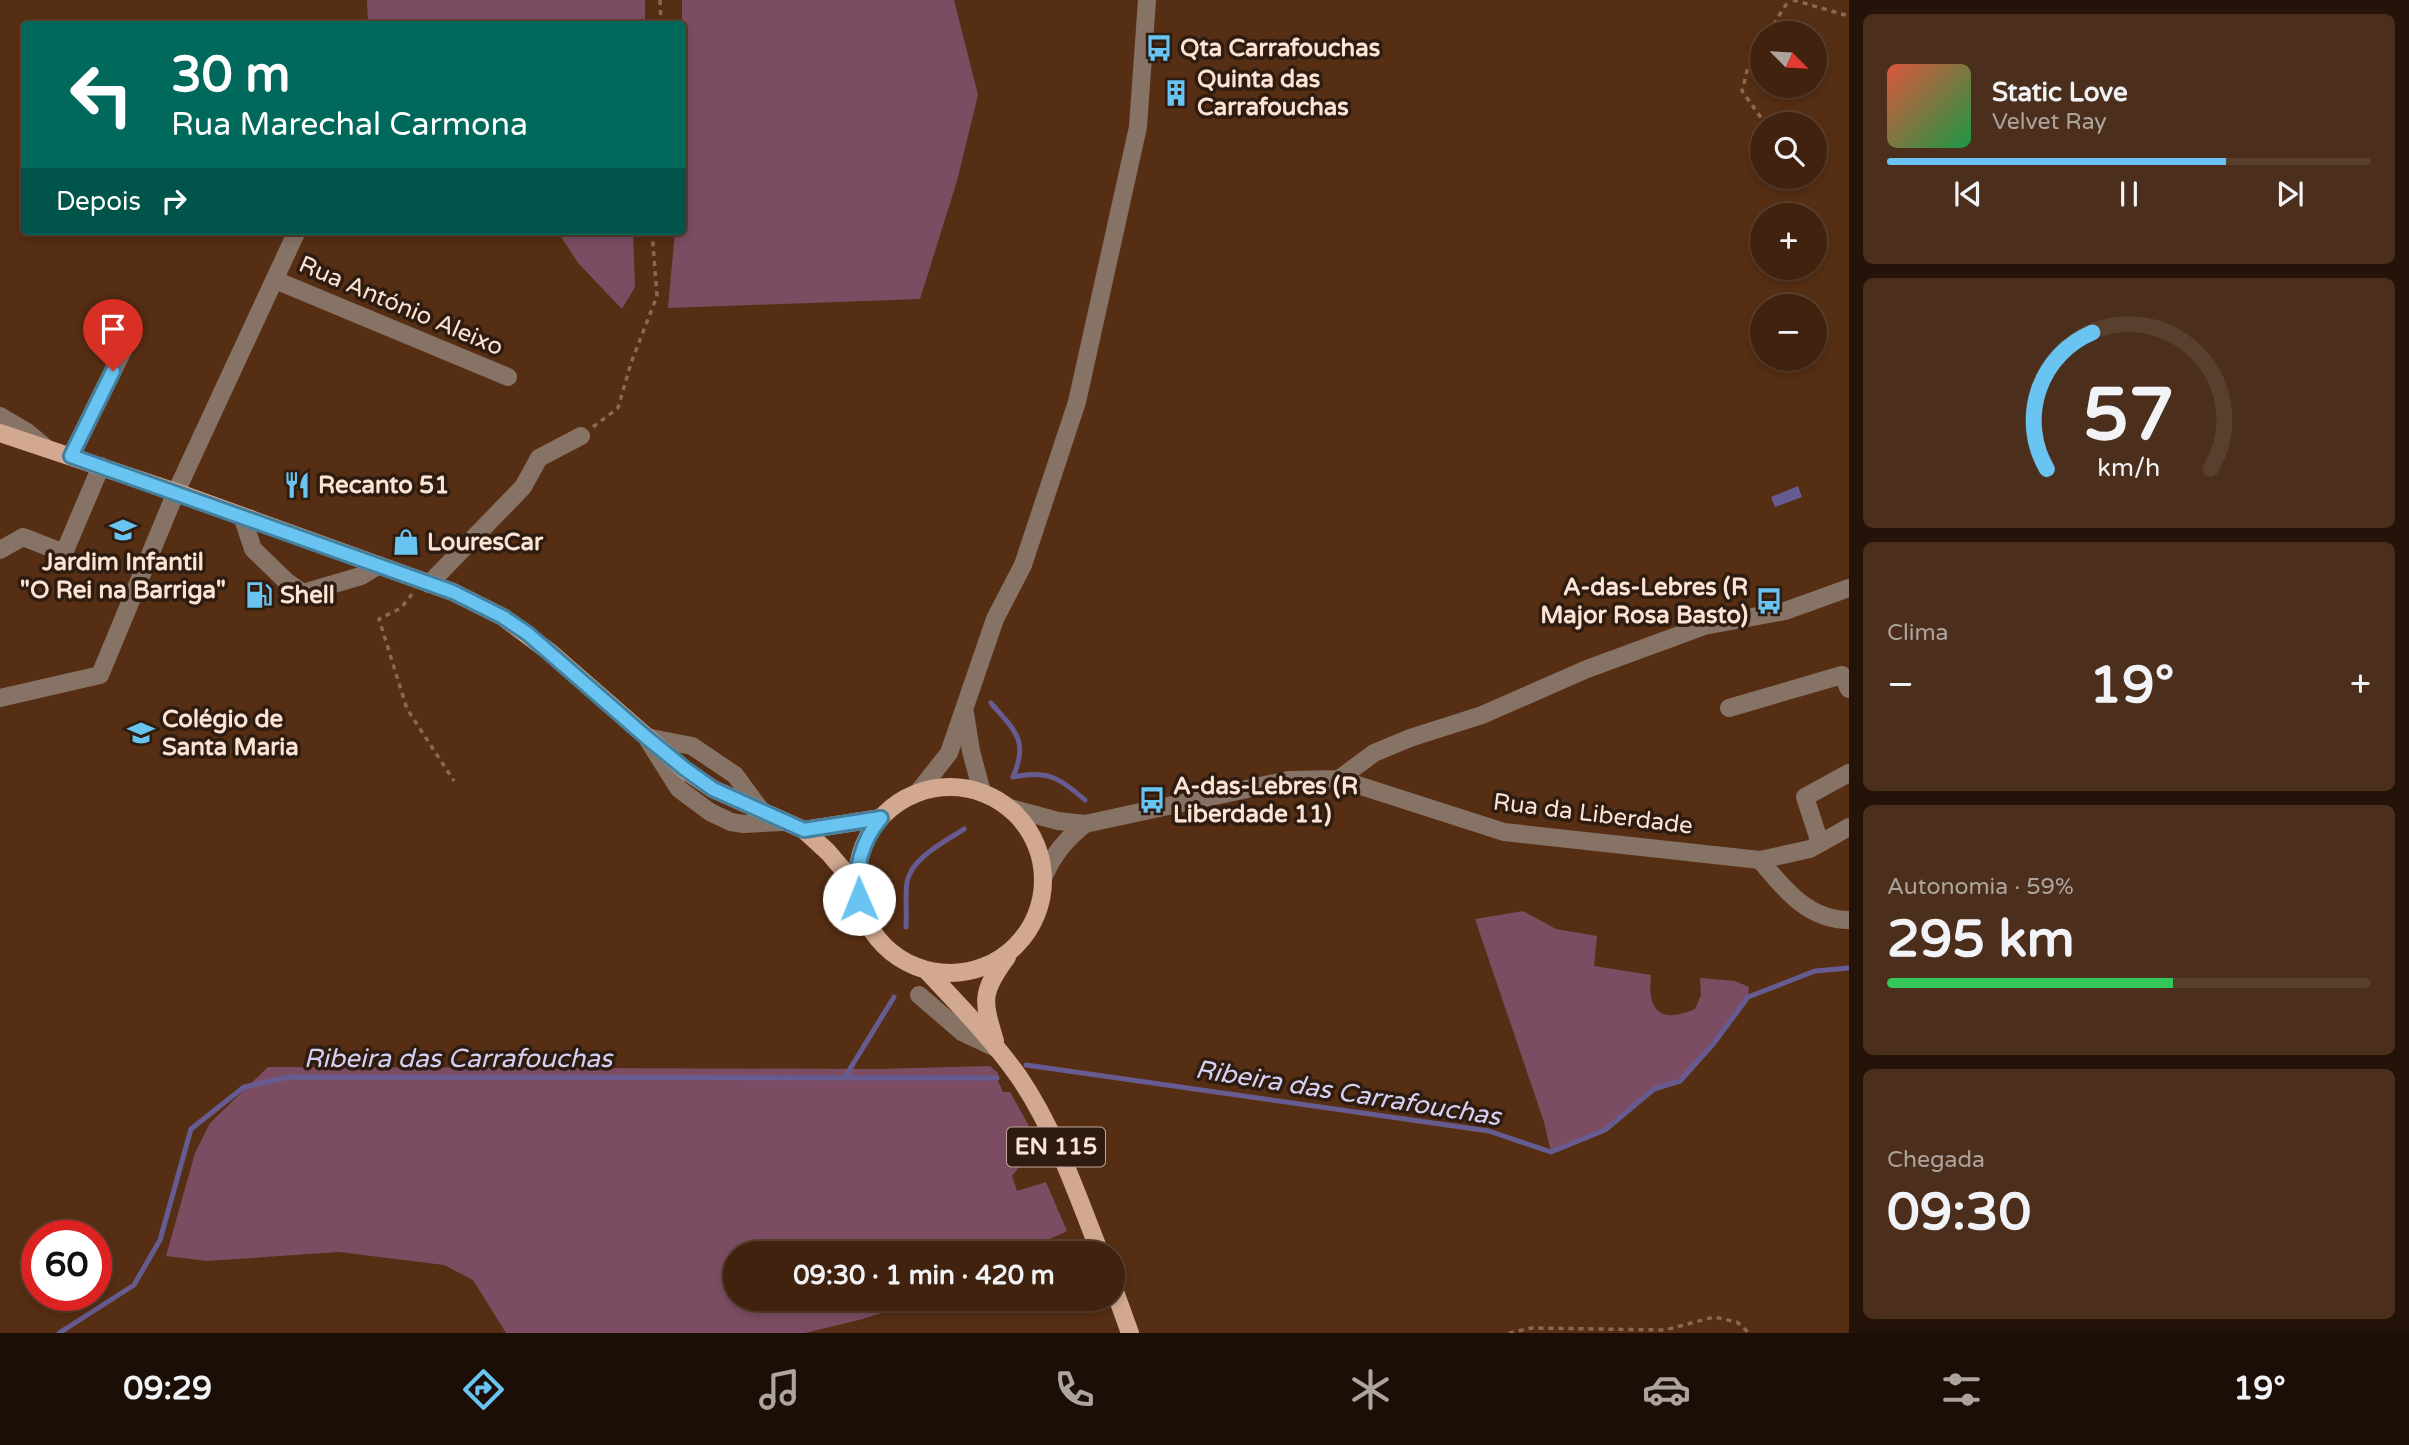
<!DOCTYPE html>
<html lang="pt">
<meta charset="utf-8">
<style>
:root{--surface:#40220e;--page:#4b2f1c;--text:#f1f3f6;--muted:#aea49e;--line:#593f2e;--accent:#69c4f1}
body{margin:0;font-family:"Varela Round",sans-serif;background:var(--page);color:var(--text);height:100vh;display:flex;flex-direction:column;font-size:26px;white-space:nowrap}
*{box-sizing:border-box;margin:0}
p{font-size:23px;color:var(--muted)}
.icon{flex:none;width:38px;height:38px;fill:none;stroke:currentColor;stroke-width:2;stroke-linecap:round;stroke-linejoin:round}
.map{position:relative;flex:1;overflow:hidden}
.side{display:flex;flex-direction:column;gap:14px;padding:14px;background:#231308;width:560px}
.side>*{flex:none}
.guide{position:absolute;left:21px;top:21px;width:665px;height:214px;border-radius:7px;box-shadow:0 4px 10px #0003,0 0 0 2px var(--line);background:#00695c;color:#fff;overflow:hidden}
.needle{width:46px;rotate:114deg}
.controls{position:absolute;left:1750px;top:21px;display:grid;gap:14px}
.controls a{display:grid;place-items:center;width:77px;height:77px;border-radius:50%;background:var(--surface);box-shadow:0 4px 10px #0003,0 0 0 2px var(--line);font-size:35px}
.speed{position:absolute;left:21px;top:1220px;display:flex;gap:14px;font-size:35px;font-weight:700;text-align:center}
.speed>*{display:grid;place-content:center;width:91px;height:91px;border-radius:50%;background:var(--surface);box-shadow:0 4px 10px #0003,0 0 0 2px var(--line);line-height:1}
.speed .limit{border:10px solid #d22;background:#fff;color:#111}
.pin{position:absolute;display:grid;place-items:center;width:60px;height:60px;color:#fff;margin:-72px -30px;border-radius:50% 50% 50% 0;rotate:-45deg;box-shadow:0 0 7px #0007}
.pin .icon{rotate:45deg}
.me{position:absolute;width:77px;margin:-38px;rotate:359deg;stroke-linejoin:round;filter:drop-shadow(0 0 5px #0008)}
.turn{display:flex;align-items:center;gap:24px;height:147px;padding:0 35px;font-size:32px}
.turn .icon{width:91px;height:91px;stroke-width:2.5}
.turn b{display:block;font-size:49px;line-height:60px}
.then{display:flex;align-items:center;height:66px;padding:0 35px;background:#0003;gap:14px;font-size:26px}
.big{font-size:52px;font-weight:800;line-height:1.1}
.side .card{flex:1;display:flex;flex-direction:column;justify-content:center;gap:10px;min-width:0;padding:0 24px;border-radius:10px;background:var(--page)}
.side .dial{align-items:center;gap:0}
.dial svg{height:182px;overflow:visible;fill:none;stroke:var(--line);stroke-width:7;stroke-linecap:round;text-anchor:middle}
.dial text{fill:var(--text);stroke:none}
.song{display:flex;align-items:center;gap:21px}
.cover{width:84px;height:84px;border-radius:10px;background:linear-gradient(135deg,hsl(10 70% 55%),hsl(140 70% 35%))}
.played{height:7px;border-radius:4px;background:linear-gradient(90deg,var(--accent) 70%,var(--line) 70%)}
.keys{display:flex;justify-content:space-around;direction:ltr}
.heat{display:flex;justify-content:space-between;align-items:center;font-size:38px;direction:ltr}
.charge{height:10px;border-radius:5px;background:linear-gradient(90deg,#34c759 59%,var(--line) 0)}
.trip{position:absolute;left:723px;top:1241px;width:402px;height:70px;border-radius:35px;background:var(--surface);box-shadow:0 4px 10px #0003,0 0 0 2px var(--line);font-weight:800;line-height:70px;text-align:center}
.menu{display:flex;height:112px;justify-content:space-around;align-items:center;background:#1a0e06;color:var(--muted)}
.menu .icon{width:49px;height:49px}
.menu .current{color:var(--accent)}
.menu b{font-size:32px;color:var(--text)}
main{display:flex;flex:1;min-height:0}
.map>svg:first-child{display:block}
</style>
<main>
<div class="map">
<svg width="1849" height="1333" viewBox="0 0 1849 1333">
<rect width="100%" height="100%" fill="#562e13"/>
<path fill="#7c4d62" d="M 367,0 L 645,0 L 645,24 L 368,24 Z
M 682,0 L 954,0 L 978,95 L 957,181 L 920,299 L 668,308 L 675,231 L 682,231 Z
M 557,231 L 633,231 L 635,287 L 622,309 L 579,264 Z
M 1523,911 L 1556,929 L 1597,936 L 1594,966 L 1651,975 C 1647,1011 1660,1024 1695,1009 L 1701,995 L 1700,978 L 1735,981 L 1749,987 L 1748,997 L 1714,1043 L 1680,1081 L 1654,1089 L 1605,1130 L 1551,1152 L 1544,1122 L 1475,919 Z
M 990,1066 L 998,1073 L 998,1081 L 1003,1092 L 1010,1092 L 1029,1126 L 1024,1133 L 1028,1155 L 1012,1176 L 1017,1191 L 1046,1182 L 1067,1231 L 1020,1253 L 735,1253 L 735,1298 L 922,1299 L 863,1319 L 805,1333 L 506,1333 L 473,1280 L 444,1265 L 339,1252 L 207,1261 L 166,1256 L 195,1153 L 210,1123 L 268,1067 L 878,1069 Z"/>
<path fill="#665c91" d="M 1798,486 L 1802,497 L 1775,507 L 1771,497 Z"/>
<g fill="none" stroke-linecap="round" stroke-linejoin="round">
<path stroke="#665c91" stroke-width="5" d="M 991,703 C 1015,731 1029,740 1013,777
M 1013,777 C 1047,770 1059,777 1085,800
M 906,927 C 907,912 905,896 907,882 C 912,857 945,842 964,829
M 1026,1065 L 1489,1131 L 1551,1152 L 1605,1130 L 1654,1089 L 1680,1081 L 1714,1043 L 1748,997 L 1815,971 L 1849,968
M 845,1077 L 894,997
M 59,1333 L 134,1285 L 160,1240 L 191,1129 L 244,1087 L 289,1077 L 997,1078"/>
<path stroke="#8c6851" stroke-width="3.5" stroke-dasharray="5 5" stroke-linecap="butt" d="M 660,0 L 661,24
M 1793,0 L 1849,16
M 1768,33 L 1789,0
M 1762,43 L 1748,67 L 1742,91 L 1762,119 L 1771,124
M 593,427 L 618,408 L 631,363 L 657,296 L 652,231
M 412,594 L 401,608 L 379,619 L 407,709 L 454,781
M 1509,1333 L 1532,1328 L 1665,1330 L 1714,1317 L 1737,1322 L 1749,1333"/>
<path stroke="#877266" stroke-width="18" d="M 275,280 L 508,377
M 0,416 L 27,432 L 45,447
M 71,456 L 133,330
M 242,516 L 253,549 L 286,581 L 303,593 L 361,576 L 379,565
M 0,550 L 23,537 L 64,553 L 101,466
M 429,584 L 523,487 L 539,458 L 581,436
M 0,698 L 100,675 L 176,492 L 297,231
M 1729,708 L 1842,675 L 1849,689
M 965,713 L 971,751 L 982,792
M 646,737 L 692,746 L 735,775 L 763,813
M 648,740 L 679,789 L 710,812 L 731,822 L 744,824 L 784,822
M 1339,779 L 1374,753 L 1410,738 L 1482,715 L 1587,669 L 1704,626 L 1785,611 L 1849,588
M 919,791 L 949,753 L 995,619 L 1023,565 L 1077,402 L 1138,127 L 1147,0
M 1010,808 L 1058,821 L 1085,824 L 1288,780 L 1339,779 L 1504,832 L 1760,860 L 1810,849 L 1849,827
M 1820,843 L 1805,797 L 1849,773
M 1760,860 C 1784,889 1808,920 1849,920
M 1043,878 C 1053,855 1065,840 1085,824
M 919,995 L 962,1032 L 996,1048"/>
<path stroke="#d2a990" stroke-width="18" d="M 0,433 L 176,492 L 375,564 L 453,592 L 503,617 L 551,653 L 685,770 L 713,789 L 804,830 L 828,852 L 856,885
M857 880a93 93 0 1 1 186 0a93 93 0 1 1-186 0Z
M 804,830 L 881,818
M 927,971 C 959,1005 992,1039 1019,1077 C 1055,1130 1077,1194 1100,1253
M 995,1041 C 983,1001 980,993 1007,957
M 1113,1286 L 1130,1333"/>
</g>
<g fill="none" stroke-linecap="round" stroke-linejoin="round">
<defs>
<path id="route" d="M 113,371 L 71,456 L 453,592 L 503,617 L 528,634 L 646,737 L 685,769 L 713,789 L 804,830 L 881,818 C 862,840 853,871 859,899"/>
</defs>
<use href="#route" stroke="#447f9d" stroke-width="18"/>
<use href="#route" stroke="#69c4f1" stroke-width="12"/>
</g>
<defs>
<symbol id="bus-bare" viewBox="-9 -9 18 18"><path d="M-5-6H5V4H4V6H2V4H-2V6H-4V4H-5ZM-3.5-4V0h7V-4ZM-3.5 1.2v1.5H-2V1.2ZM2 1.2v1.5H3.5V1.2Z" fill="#69c4f1" stroke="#2e1c11" stroke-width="2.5" paint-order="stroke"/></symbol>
<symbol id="building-bare" viewBox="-9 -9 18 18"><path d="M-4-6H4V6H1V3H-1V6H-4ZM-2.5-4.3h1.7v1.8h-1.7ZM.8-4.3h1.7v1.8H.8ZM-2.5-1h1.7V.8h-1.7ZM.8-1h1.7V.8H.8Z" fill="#69c4f1" stroke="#2e1c11" stroke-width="2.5" paint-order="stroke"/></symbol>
<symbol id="restaurant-bare" viewBox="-9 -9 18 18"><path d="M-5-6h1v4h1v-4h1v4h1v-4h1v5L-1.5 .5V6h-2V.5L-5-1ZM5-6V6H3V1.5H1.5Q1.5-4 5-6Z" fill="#69c4f1" stroke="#2e1c11" stroke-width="2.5" paint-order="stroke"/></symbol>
<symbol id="school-bare" viewBox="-9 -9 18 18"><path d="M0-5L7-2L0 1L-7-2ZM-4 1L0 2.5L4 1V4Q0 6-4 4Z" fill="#69c4f1" stroke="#2e1c11" stroke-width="2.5" paint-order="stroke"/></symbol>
<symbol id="shop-bare" viewBox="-9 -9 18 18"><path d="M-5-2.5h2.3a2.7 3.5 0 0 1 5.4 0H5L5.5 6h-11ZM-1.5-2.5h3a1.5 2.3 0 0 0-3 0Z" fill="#69c4f1" stroke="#2e1c11" stroke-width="2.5" paint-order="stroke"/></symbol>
<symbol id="fuel-bare" viewBox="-9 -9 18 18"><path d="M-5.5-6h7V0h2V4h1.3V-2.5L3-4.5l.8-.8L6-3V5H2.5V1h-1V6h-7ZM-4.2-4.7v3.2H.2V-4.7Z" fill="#69c4f1" stroke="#2e1c11" stroke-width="2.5" paint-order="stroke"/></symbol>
</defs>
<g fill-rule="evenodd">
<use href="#bus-bare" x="1140" y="29" width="38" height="38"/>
<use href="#building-bare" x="1157" y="74" width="38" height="38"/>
<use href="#restaurant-bare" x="278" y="466" width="38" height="38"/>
<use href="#school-bare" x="104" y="511" width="38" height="38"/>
<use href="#shop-bare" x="387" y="523" width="38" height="38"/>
<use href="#fuel-bare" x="240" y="576" width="38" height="38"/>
<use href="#bus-bare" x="1750" y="582" width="38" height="38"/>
<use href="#school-bare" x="122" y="714" width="38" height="38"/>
<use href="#bus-bare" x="1133" y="781" width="38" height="38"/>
</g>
<g text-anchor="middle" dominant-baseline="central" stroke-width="7" stroke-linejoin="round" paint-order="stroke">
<rect fill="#2e1c11" stroke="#bfa79a" stroke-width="2" x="1007" y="1127.5" width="98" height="39" rx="5"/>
<g font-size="23" font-weight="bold" fill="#fde3d4">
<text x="1056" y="1147">EN 115</text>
</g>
<g font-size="24" font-weight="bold" fill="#fde3d4" stroke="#2e1c11" text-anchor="start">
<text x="1180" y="48">Qta Carrafouchas</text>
<text x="1197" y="79">Quinta das<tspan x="1197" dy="28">Carrafouchas</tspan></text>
<text x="318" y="485">Recanto 51</text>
<text x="427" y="542">LouresCar</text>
<text x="123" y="562" text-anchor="middle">Jardim Infantil<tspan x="123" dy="28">"O Rei na Barriga"</tspan></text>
<text x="1748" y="587" text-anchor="end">A-das-Lebres (R<tspan x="1748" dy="28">Major Rosa Basto)</tspan></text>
<text x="280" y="595">Shell</text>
<text x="162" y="719">Colégio de<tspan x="162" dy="28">Santa Maria</tspan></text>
<text x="1173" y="786">A-das-Lebres (R<tspan x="1173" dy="28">Liberdade 11)</tspan></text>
</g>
<g font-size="24" fill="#fde3d4" stroke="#2e1c11">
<text transform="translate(401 306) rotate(23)">Rua António Aleixo</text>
<text transform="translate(1593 814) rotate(7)">Rua da Liberdade</text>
</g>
<g font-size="26" font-style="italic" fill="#d6d1f2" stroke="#2e1c11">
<text x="458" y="1058">Ribeira das Carrafouchas</text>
<text transform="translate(1348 1093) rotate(9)">Ribeira das Carrafouchas</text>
</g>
</g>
</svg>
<div class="controls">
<a><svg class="needle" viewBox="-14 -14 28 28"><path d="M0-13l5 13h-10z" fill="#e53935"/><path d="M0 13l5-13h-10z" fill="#aea49e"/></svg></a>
<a><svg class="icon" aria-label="search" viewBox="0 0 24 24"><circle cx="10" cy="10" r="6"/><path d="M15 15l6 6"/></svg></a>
<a>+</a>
<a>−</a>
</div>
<div class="speed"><div class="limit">60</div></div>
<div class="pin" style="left:113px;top:371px;background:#d93025"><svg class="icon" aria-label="arrive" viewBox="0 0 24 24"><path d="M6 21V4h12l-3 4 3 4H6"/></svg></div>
<svg class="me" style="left:859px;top:899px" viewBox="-20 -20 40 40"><circle r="19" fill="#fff"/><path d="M0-13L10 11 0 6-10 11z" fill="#69c4f1"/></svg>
<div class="trip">09:30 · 1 min · 420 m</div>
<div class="guide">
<div class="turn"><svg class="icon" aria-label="left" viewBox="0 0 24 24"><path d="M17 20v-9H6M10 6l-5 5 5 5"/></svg><div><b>30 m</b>Rua Marechal Carmona</div></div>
<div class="then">Depois<svg class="icon" aria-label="right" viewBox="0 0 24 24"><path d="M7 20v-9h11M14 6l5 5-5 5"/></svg></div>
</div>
</div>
<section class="side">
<div class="card">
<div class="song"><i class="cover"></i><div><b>Static Love</b><p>Velvet Ray</p></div></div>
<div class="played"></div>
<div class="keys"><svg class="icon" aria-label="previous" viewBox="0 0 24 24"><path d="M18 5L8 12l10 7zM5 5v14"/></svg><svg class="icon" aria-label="pause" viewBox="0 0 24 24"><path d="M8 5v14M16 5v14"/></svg><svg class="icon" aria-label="next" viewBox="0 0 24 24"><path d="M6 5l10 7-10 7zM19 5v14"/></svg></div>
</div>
<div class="card dial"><svg viewBox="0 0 100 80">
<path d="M14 69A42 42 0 1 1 86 69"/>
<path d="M14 69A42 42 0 0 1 34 9" stroke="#69c4f1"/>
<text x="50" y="56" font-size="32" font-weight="700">57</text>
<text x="50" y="72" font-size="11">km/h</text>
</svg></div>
<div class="card"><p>Clima</p>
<div class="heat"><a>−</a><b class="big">19°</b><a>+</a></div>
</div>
<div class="card"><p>Autonomia · 59%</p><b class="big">295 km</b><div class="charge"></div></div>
<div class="card"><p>Chegada</p><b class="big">09:30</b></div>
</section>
</main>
<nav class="menu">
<b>09:29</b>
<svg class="icon current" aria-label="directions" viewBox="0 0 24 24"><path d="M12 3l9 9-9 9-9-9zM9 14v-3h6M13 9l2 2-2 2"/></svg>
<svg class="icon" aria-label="music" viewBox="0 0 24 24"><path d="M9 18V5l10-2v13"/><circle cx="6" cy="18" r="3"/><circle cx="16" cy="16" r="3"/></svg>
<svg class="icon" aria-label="phone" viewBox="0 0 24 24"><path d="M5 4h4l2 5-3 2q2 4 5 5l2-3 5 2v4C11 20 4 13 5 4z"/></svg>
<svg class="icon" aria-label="climate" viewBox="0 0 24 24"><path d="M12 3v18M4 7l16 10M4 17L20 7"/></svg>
<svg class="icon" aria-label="car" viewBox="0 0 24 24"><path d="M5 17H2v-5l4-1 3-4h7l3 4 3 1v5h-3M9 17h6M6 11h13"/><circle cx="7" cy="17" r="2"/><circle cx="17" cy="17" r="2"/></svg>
<svg class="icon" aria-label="filters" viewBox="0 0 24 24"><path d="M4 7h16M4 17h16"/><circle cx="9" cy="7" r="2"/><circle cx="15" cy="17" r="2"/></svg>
<b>19°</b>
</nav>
